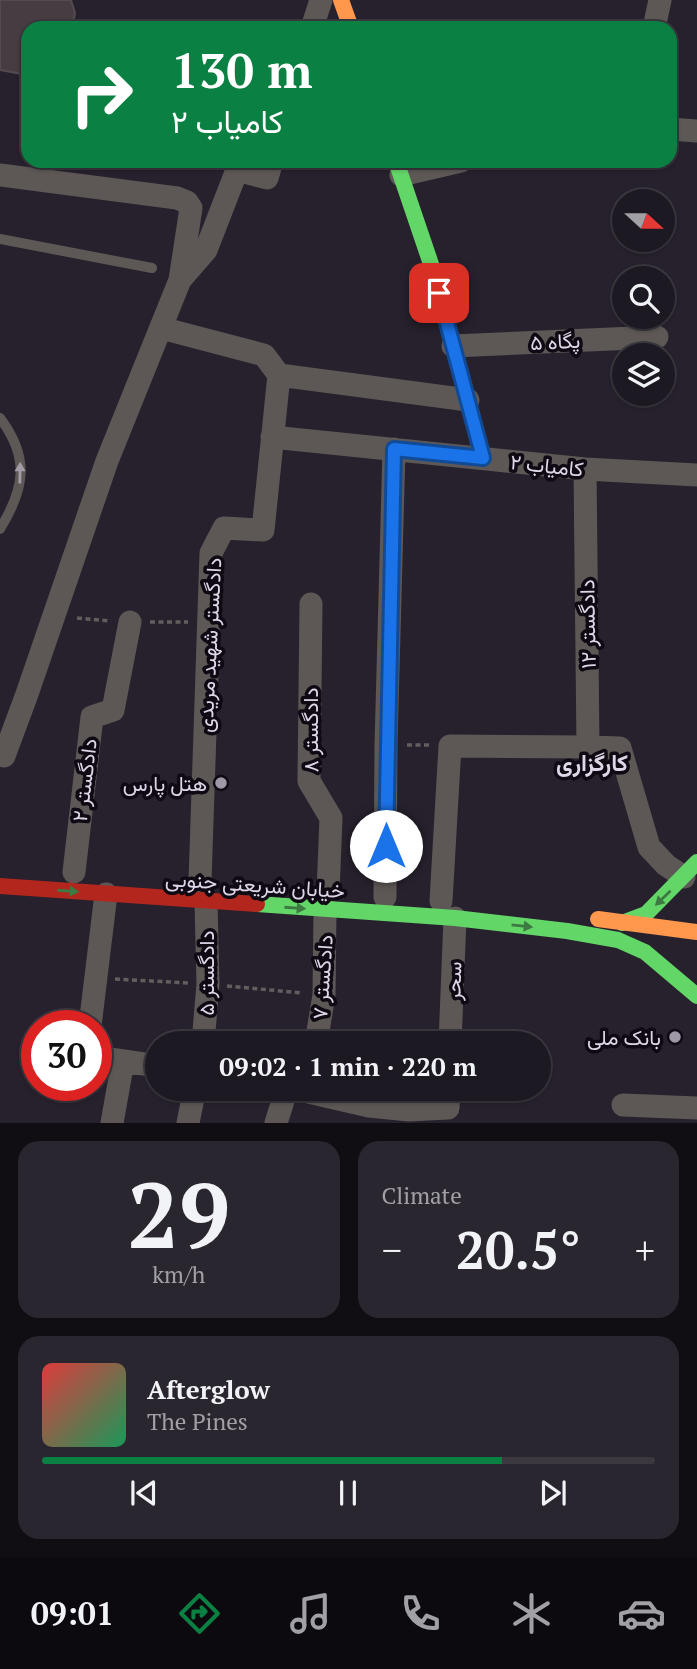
<!DOCTYPE html>
<meta charset="utf-8">
<style>
:root{--surface:#1d1922;--page:#2a262f;--text:#f1f3f6;--muted:#a0a0a5;--line:#3b3840;--accent:#0b8043}
body{margin:0;font-family:"PT Serif",Vazirmatn,serif;background:var(--page);color:var(--text);height:100vh;display:flex;flex-direction:column;font-size:26px;white-space:nowrap}
*{box-sizing:border-box;margin:0}
p{font-size:23px;color:var(--muted)}
.icon{flex:none;width:38px;height:38px;fill:none;stroke:currentColor;stroke-width:2;stroke-linecap:round;stroke-linejoin:round}
.map{position:relative;height:1123px;overflow:hidden}
.side{display:flex;flex-direction:column;gap:18px;padding:18px;background:#100e13;flex:1}
.side>*{flex:none}
.banner{position:absolute;left:21px;top:21px;width:656px;height:147px;border-radius:21px;box-shadow:0 2px 5px #0004,0 0 0 2px var(--line);background:#0b8043;color:#fff;overflow:hidden}
.needle{width:46px;rotate:111deg}
.fabs{position:absolute;left:612px;top:189px;display:grid;gap:14px}
.fabs a{display:grid;place-items:center;width:63px;height:63px;border-radius:50%;background:var(--surface);box-shadow:0 2px 5px #0004,0 0 0 2px var(--line);font-size:35px}
.speed{position:absolute;left:21px;top:1010px;display:flex;gap:14px;font-size:35px;font-weight:700;text-align:center}
.speed>*{display:grid;place-content:center;width:91px;height:91px;border-radius:50%;background:var(--surface);box-shadow:0 2px 5px #0004,0 0 0 2px var(--line);line-height:1}
.speed .limit{border:10px solid #d22;background:#fff;color:#111}
.pin{position:absolute;display:grid;place-items:center;width:60px;height:60px;color:#fff;margin:-30px;border-radius:14px;box-shadow:0 4px 10px #0006}
.me{position:absolute;width:77px;margin:-38px;rotate:0deg;stroke-linejoin:round;filter:drop-shadow(0 0 5px #0008)}
.turn{display:flex;align-items:center;gap:24px;height:147px;padding:0 35px;font-size:32px}
.turn .icon{width:91px;height:91px;stroke-width:2.5}
.turn b{display:block;font-size:49px;line-height:60px}
.big{font-size:52px;font-weight:700;line-height:1.1}
.side .card{flex:1;display:flex;flex-direction:column;justify-content:center;gap:10px;min-width:0;padding:0 24px;border-radius:21px;background:var(--page)}
.side .dial{align-items:center;gap:0}
.dial b{font-size:91px;line-height:1}
.song{display:flex;align-items:center;gap:21px}
.cover{width:84px;height:84px;border-radius:10px;background:linear-gradient(135deg,hsl(0 70% 55%),hsl(150 70% 35%))}
.played{height:7px;border-radius:4px;background:linear-gradient(90deg,var(--accent) 75%,var(--line) 75%)}
.keys{display:flex;justify-content:space-around;direction:ltr}
.heat{display:flex;justify-content:space-between;align-items:center;font-size:38px;direction:ltr}
.side .tiles{flex:1;display:grid;gap:18px;grid-template-columns:1fr 1fr}
.card:last-child{grid-column:span 2}
.trip{position:absolute;left:145px;top:1031px;width:406px;height:70px;border-radius:35px;background:var(--surface);box-shadow:0 2px 5px #0004,0 0 0 2px var(--line);font-weight:700;line-height:70px;text-align:center}
.tabs{display:flex;height:112px;justify-content:space-around;align-items:center;background:#0c0a0e;color:var(--muted)}
.tabs .icon{width:49px;height:49px}
.tabs .on{color:var(--accent)}
.tabs b{font-size:32px;color:var(--text)}
.map>svg:first-child{display:block}
</style>
<div class="map">
<svg width="697" height="1123" viewBox="0 0 697 1123">
<rect width="100%" height="100%" fill="#27212d"/>
<path fill="#473c42" stroke="#544b51" stroke-width="2" d="M 0,0 L 71,0 L 75,13 L 72,28 L 28,28 L 28,75 L 0,70 Z"/>
<g fill="none" stroke-linecap="round" stroke-linejoin="round">
<path stroke="#625e60" stroke-width="3.5" stroke-dasharray="5 3.5" stroke-linecap="butt" d="M 77,618 L 111,621
M 150,622 L 188,622
M 407,745 L 431,745
M 115,979 L 188,983
M 227,986 L 303,993"/>
<path stroke="#5d5856" stroke-width="10" d="M 0,239 L 152,268
M 0,418 C 30,458 25,488 0,529"/>
<path stroke="#5d5856" stroke-width="23" d="M 312,28 L 321,0
M 654,28 L 660,0
M 670,129 L 697,131
M 0,175 L 177,198 L 187,202 L 191,208 L 180,280 L 107,461 L 27,694 L 4,756
M 401,175 L 461,161
M 180,280 L 206,250 L 237,170 L 267,178 L 272,161
M 161,328 L 264,355 L 279,375 L 263,530 L 224,528 L 211,553 L 200,881
M 453,346 L 657,337
M 279,375 L 468,400
M 272,437 L 585,469 L 697,475
M 585,469 L 588,747 L 620,748 L 649,847 L 666,865 L 684,877
M 311,604 L 309,781 L 331,818 L 328,892
M 74,872 L 92,717 L 113,710 L 130,622
M 385,897 L 386,745 L 394,449
M 441,901 L 450,746 L 588,747
M 90,1026 L 106,894
M 203,1043 L 208,984 L 206,902
M 316,1043 L 324,995 L 325,910
M 450,1043 L 455,918
M 96,1057 L 158,1066
M 291,1088 L 369,1106 L 409,1110 L 448,1108 L 449,1088
M 623,1105 L 697,1108
M 112,1123 L 123,1061
M 188,1123 L 195,1088
M 276,1123 L 287,1088"/>
<path stroke="#63d668" stroke-width="16" d="M 396,161 L 432,267 L 483,458
M 257,904 L 455,918 L 567,931 L 618,940 L 645,952 L 697,996
M 622,923 L 646,914 L 697,862"/>
<path stroke="#ff974d" stroke-width="16" d="M 341,0 L 351,28
M 598,919 L 697,932"/>
<path stroke="#b3261e" stroke-width="16" d="M 0,886 L 257,904"/>
</g>
<defs><path id="oneway-solid" d="M-6-.8H1V-3.2L6.5 0L1 3.2V.8H-6Z" transform="scale(1.75)"/></defs>
<use fill="#a49da6" href="#oneway-solid" transform="translate(20 473) rotate(-89)"/>
<g fill="#3d7a42">
<use href="#oneway-solid" transform="translate(68 891) rotate(4)"/>
<use href="#oneway-solid" transform="translate(663 898) rotate(136)"/>
<use href="#oneway-solid" transform="translate(295 908) rotate(4)"/>
<use href="#oneway-solid" transform="translate(522 926) rotate(6)"/>
</g>
<g fill="none" stroke-linecap="round" stroke-linejoin="round">
<defs>
<path id="route" d="M 386,846 L 394,449 L 483,458 L 439,293"/>
</defs>
<use href="#route" stroke="#114b97" stroke-width="18"/>
<use href="#route" stroke="#1a73e8" stroke-width="12"/>
</g>
<g fill="#9e97a6" stroke="#0e0913" stroke-width="2.5">
<circle cx="221" cy="783" r="7"/>
<circle cx="675" cy="1037" r="7"/>
</g>
<g text-anchor="middle" dominant-baseline="central" stroke-width="7" stroke-linejoin="round" paint-order="stroke">
<g font-size="21" fill="#ded6e7" stroke="#0e0913">
<text transform="translate(555 341) rotate(-3)">پگاه ۵</text>
<text transform="translate(547 465) rotate(6)">کامیاب ۲</text>
<text transform="translate(587 624) rotate(-91)">دادگستر ۱۲</text>
<text transform="translate(209 645) rotate(-87)">دادگستر شهید مریدی</text>
<text transform="translate(310 730) rotate(-90)">دادگستر ۸</text>
<text transform="translate(84 780) rotate(-83)">دادگستر ۲</text>
<text transform="translate(255 884) rotate(4)">خیابان شریعتی جنوبی</text>
<text transform="translate(206 973) rotate(-90)">دادگستر ۵</text>
<text transform="translate(322 977) rotate(-86)">دادگستر ۷</text>
<text transform="translate(453 981) rotate(-88)">سحر</text>
</g>
<g font-size="21" fill="#ded6e7" stroke="#0e0913" text-anchor="end">
<text x="207" y="783">هتل پارس</text>
<text x="661" y="1037">بانک ملی</text>
</g>
<g font-size="23" font-weight="bold" fill="#ded6e7" stroke="#0e0913">
<text x="592" y="762">کارگزاری</text>
</g>
</g>
</svg>
<div class="fabs">
<a><svg class="needle" viewBox="-14 -14 28 28"><path d="M0-13l5 13h-10z" fill="#e53935"/><path d="M0 13l5-13h-10z" fill="#a0a0a5"/></svg></a>
<a><svg class="icon" aria-label="search" viewBox="0 0 24 24"><circle cx="10" cy="10" r="6"/><path d="M15 15l6 6"/></svg></a>
<a><svg class="icon" aria-label="layers" viewBox="0 0 24 24"><path d="M12 4l9 5-9 5-9-5zM3 14l9 5 9-5"/></svg></a>
</div>
<div class="speed"><div class="limit">30</div></div>
<div class="pin" style="left:439px;top:293px;background:#d93025"><svg class="icon" aria-label="arrive" viewBox="0 0 24 24"><path d="M6 21V4h12l-3 4 3 4H6"/></svg></div>
<svg class="me" style="left:386px;top:846px" viewBox="-20 -20 40 40"><circle r="19" fill="#fff"/><path d="M0-13L10 11 0 6-10 11z" fill="#1a73e8"/></svg>
<div class="trip">09:02 · 1 min · 220 m</div>
<div class="banner">
<div class="turn"><svg class="icon" aria-label="right" viewBox="0 0 24 24"><path d="M7 20v-9h11M14 6l5 5-5 5"/></svg><div><b>130 m</b>کامیاب ۲</div></div>
</div>
</div>
<section class="side">
<div class="tiles">
<div class="card dial"><b>29</b><p>km/h</p></div>
<div class="card"><p>Climate</p>
<div class="heat"><a>−</a><b class="big">20.5°</b><a>+</a></div>
</div>
<div class="card">
<div class="song"><i class="cover"></i><div><b>Afterglow</b><p>The Pines</p></div></div>
<div class="played"></div>
<div class="keys"><svg class="icon" aria-label="previous" viewBox="0 0 24 24"><path d="M18 5L8 12l10 7zM5 5v14"/></svg><svg class="icon" aria-label="pause" viewBox="0 0 24 24"><path d="M8 5v14M16 5v14"/></svg><svg class="icon" aria-label="next" viewBox="0 0 24 24"><path d="M6 5l10 7-10 7zM19 5v14"/></svg></div>
</div>
</div>
</section>
<nav class="tabs">
<b>09:01</b>
<svg class="icon on" aria-label="directions" viewBox="0 0 24 24"><path d="M12 3l9 9-9 9-9-9zM9 14v-3h6M13 9l2 2-2 2"/></svg>
<svg class="icon" aria-label="music" viewBox="0 0 24 24"><path d="M9 18V5l10-2v13"/><circle cx="6" cy="18" r="3"/><circle cx="16" cy="16" r="3"/></svg>
<svg class="icon" aria-label="phone" viewBox="0 0 24 24"><path d="M5 4h4l2 5-3 2q2 4 5 5l2-3 5 2v4C11 20 4 13 5 4z"/></svg>
<svg class="icon" aria-label="climate" viewBox="0 0 24 24"><path d="M12 3v18M4 7l16 10M4 17L20 7"/></svg>
<svg class="icon" aria-label="car" viewBox="0 0 24 24"><path d="M5 17H2v-5l4-1 3-4h7l3 4 3 1v5h-3M9 17h6M6 11h13"/><circle cx="7" cy="17" r="2"/><circle cx="17" cy="17" r="2"/></svg>
</nav>
